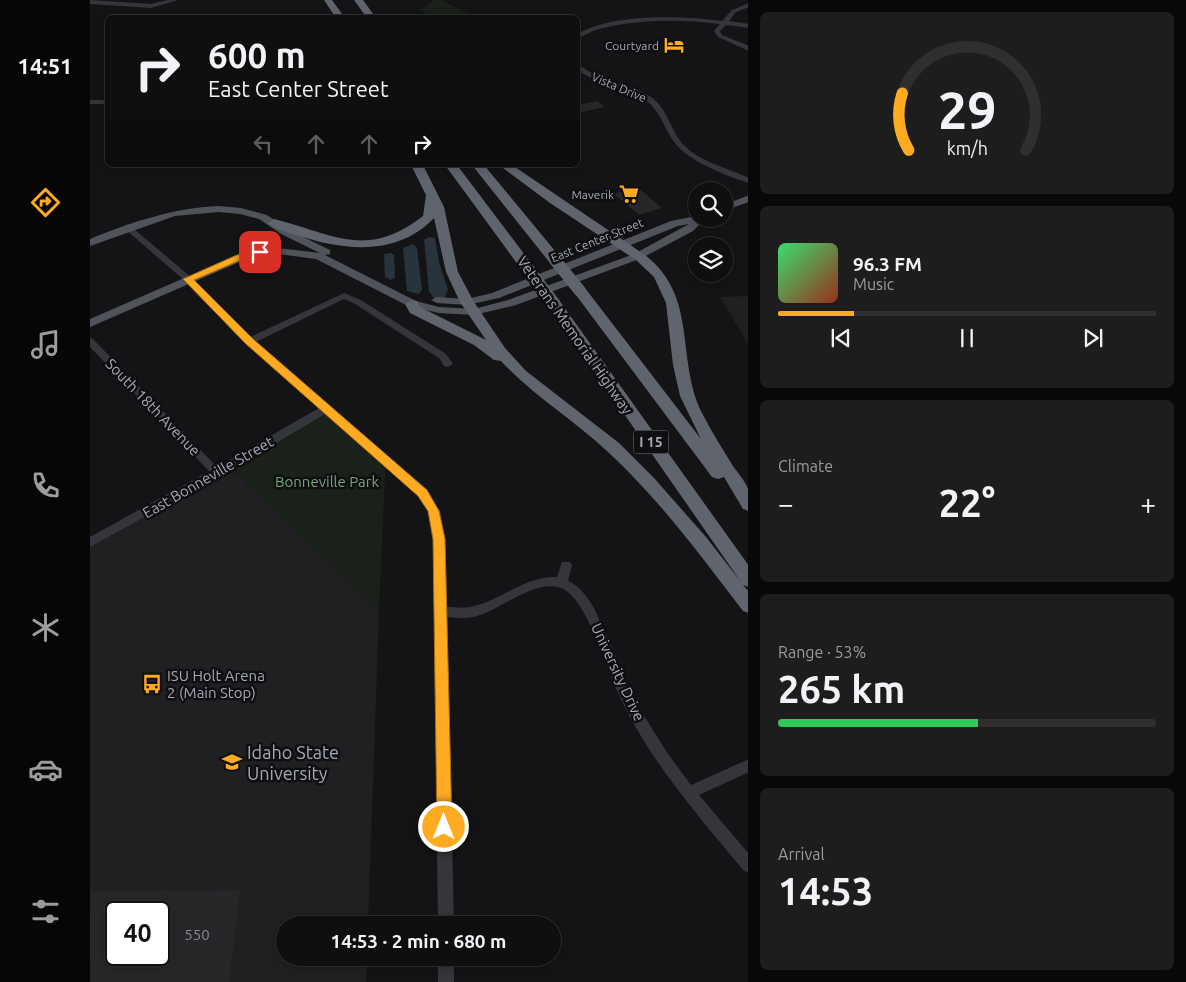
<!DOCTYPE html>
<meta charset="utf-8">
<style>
:root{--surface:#0f0f10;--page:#1d1d1e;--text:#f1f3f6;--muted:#9b9c9f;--line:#2f2f30;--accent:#ffab22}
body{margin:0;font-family:Ubuntu,sans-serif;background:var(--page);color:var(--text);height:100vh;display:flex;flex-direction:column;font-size:19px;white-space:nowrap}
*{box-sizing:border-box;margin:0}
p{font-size:16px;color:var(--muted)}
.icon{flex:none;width:28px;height:28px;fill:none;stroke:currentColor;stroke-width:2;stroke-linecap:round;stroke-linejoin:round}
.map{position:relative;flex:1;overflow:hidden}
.panel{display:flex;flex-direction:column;gap:12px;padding:12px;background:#080809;width:438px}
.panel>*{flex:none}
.banner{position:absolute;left:15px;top:15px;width:475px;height:152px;border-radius:8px;box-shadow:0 2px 12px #0003,0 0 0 1px var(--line);background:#0f0f10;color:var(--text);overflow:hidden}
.controls{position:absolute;left:598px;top:182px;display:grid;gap:10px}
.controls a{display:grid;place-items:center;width:45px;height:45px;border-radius:50%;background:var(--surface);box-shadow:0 2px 12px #0003,0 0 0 1px var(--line);font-size:25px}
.speed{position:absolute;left:15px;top:901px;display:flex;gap:10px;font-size:25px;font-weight:700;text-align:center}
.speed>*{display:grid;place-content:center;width:65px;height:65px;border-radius:50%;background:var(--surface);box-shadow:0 2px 12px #0003,0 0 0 1px var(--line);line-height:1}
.speed .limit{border:2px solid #111;border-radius:8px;background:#fff;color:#111}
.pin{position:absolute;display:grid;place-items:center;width:42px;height:42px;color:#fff;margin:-21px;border-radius:10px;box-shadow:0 2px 8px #0006}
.me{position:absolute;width:55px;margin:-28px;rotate:0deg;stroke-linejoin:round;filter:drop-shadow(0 0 4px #0008)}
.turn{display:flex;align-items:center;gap:18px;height:105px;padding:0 20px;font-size:22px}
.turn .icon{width:65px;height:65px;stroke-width:2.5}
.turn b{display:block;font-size:35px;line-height:42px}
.lanes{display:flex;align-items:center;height:48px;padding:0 20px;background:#0003;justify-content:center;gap:25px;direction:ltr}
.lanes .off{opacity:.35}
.big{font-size:38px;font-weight:600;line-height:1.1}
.panel .tile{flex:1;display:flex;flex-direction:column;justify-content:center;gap:8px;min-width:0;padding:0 18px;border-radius:8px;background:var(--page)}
.panel .dial{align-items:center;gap:0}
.dial svg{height:130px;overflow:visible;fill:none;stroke:var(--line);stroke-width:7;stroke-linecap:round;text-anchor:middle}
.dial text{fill:var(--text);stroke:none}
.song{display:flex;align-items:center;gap:15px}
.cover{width:60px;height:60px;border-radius:8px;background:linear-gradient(135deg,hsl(140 70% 55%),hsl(10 70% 35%))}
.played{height:5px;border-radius:2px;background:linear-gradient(90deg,var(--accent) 20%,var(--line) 20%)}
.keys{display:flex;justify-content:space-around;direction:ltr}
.heat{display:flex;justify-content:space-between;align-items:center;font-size:28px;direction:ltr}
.charge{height:8px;border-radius:4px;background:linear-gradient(90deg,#34c759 53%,var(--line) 0)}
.trip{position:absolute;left:186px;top:916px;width:285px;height:50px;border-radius:25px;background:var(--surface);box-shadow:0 2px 12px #0003,0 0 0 1px var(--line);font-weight:600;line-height:50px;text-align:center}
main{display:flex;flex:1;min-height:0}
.tab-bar{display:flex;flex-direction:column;width:90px;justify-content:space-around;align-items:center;background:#060606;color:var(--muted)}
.tab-bar .icon{width:35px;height:35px}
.tab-bar .active{color:var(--accent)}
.tab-bar b{font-size:22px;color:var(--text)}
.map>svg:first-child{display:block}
</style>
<main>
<nav class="tab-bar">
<b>14:51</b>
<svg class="icon active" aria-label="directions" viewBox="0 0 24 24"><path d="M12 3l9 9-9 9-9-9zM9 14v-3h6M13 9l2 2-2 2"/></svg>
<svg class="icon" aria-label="music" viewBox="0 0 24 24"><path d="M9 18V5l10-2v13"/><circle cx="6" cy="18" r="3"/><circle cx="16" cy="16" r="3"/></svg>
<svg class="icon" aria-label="phone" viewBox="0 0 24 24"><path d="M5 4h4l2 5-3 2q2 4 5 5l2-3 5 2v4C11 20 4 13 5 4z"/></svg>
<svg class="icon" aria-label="climate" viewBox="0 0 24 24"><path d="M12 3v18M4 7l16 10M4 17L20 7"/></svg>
<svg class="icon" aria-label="car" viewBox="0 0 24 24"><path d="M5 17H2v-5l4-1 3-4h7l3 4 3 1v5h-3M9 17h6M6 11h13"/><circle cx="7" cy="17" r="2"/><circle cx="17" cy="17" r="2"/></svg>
<svg class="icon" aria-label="filters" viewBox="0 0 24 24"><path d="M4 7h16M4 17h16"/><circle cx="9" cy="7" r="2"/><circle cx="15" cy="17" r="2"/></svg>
</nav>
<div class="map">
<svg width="659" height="982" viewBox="0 0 659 982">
<rect width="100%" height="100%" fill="#141416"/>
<path fill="#202023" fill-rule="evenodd" d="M 658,296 L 659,296 L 658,344 L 630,297 Z
M 138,466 L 289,611 L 278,925 L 195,925 L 195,958 L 277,958 L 276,982 L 0,982 L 0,542 ZM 26,912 L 69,912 L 69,955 L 26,955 Z"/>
<path fill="#19211a" d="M 344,0 L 351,0 L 377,13 L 375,17 L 335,17 L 339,16 L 328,8 L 333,9 Z
M 238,411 L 296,456 L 289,611 L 138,466 Z"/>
<path fill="#29333b" d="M 339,237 L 345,238 L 349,262 L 358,290 L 354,298 L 344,299 L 339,291 L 334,240 Z
M 323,244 L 327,248 L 332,290 L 329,294 L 317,291 L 313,248 Z
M 301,253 L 304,255 L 305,277 L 301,280 L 295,277 L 294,254 Z"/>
<path fill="#27272a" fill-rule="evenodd" d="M 507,101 L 515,107 L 488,113 L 488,105 Z
M 547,187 L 572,208 L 549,215 L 524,194 Z
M 150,890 L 139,982 L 0,982 L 0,891 ZM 26,912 L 69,912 L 69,955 L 26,955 Z"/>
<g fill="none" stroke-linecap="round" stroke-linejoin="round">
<path fill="#34363b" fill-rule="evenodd" d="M 0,0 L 61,4 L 78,0 L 88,0 L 61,8 L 0,4 Z
M 659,3 L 659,7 L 646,12 L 639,21 L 659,24 L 659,28 L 636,25 L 630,31 L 632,35 L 659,46 L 659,51 L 628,37 L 624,31 L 630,24 C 590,19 548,19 509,29 C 501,31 495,36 488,38 L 488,34 C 523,13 592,16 632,21 L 642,10 Z
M 488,65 C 495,68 501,73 508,77 C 525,84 546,86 561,97 C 577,108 580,128 591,142 C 608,162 636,167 659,178 L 659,183 C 637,176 598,161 585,143 C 574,129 570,109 554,99 C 534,85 507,85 488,70 Z
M 0,100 L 18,100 L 18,104 L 0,104 Z
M 38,224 L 101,277 L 160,337 L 254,293 L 271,300 L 356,354 L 363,364 L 358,367 L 354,366 L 349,358 L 265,304 L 254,299 L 166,342 L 336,490 L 350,511 L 355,539 L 356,607 C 365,607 375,609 384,606 C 413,599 435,576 467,577 L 472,562 L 480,562 L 482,565 L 478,581 C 490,586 497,597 504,608 L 549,708 L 578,754 L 601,785 L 659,759 L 659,772 L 609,795 L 659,854 L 659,873 L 654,871 C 606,813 555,756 525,686 C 515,663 494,592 468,587 C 442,581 411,609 387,616 C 377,619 367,618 357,617 L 364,925 L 348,925 L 343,539 L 338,512 L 328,496 L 235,414 L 161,458 L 0,547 L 0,537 L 119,471 L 0,347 L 0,338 L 3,339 L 127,467 L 229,408 L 156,343 L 95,281 L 35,229 L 35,225 Z
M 348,958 L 364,958 L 364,982 L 348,982 Z"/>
<path fill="#50535a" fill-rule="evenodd" d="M 659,195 L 659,202 L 634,211 L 634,205 Z
M 129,206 L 151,208 L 177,215 L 199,230 L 240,250 L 240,254 L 235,255 L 326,301 L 349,307 L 384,309 L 418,300 L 544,254 L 599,224 L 588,226 L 409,298 L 377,305 L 347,303 L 341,300 L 347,297 L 377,299 L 402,293 L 581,221 L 606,216 L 606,219 L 615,219 L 603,231 L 552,258 L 426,305 L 384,315 L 349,313 L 318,306 L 226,259 L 188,254 L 154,260 L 0,327 L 0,319 L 147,255 L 188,248 L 230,253 L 191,234 L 169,219 L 150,214 L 129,212 L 85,216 L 0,246 L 0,239 C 42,222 83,208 129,206 Z"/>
<path fill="#60646c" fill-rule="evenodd" d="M 234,0 L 242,0 L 255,18 L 246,18 Z
M 264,0 L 273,0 L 286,18 L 277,18 Z
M 321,165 L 333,165 L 354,207 L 368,272 L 384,302 L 415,348 L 436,371 L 529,443 L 564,478 L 616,537 L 651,582 L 457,303 L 464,299 L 469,300 L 659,566 L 659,587 L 653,585 L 659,592 L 659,613 L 653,611 C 611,556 569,499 518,452 C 484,420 443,396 411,361 L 404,360 L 384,345 L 320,313 L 315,304 L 322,300 L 327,301 L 330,307 L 396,340 L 370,302 L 356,272 L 344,218 C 308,256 255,251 210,236 C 200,233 184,230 178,223 L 184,219 C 244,234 276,260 333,216 L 336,195 Z
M 355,165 L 367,165 L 444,267 L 445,270 L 444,273 L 434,273 Z
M 382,165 L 394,165 L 470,257 L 471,260 L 470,263 L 460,263 Z
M 409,165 L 422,165 L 555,255 C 609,297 585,358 612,413 C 621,431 632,448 643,466 C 648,473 657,483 659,492 C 659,498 659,505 659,511 L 653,509 L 634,477 L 628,479 L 622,477 L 483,291 L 490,287 L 495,288 L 611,439 L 590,396 L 583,365 L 576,303 L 564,277 L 546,260 L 460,203 Z"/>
<path stroke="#60646c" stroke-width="12" d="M 465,260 L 490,291
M 439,270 L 464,303"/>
</g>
<path fill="#ffab22" stroke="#a66f16" d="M 170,249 L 173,250 L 173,254 L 153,259 L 104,280 L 163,339 L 337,490 L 349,511 L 355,539 L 362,827 L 360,832 L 354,834 L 349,832 L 347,827 L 343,539 L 338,511 L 328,496 L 156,344 L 93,279 L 147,255 Z"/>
<defs>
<symbol id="hotel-bare" viewBox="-9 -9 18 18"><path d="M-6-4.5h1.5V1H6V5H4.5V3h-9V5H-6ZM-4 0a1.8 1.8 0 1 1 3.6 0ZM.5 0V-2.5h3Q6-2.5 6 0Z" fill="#ffab22" stroke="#0f0f11" stroke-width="2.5" paint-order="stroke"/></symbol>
<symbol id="supermarket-bare" viewBox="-9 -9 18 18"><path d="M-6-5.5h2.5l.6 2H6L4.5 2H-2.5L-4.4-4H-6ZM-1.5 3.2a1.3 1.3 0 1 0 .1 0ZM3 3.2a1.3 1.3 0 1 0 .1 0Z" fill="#ffab22" stroke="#0f0f11" stroke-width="2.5" paint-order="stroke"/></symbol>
<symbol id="bus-bare" viewBox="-9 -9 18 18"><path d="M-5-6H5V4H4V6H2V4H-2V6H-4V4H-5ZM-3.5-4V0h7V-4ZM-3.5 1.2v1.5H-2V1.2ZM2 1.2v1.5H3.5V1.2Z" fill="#ffab22" stroke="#0f0f11" stroke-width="2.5" paint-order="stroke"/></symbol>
<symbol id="university-bare" viewBox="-9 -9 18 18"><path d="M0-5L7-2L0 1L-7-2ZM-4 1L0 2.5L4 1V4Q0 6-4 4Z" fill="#ffab22" stroke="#0f0f11" stroke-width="2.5" paint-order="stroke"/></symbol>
</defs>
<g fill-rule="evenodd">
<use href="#hotel-bare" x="570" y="31" width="28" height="28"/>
<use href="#supermarket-bare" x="525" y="180" width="28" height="28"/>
<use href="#bus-bare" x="48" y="670" width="28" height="28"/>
<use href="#university-bare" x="128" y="748" width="28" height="28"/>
</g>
<g text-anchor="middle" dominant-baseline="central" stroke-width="5" stroke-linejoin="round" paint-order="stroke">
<g font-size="12" fill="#a4abb7" stroke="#0f0f11" text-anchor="end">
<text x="569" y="45">Courtyard</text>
<text x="524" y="194">Maverik</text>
</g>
<g font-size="12" fill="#a4abb7" stroke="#0f0f11">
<text transform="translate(529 87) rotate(23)">Vista Drive</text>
<text transform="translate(507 240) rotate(-22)">East Center Street</text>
</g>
<rect fill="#0f0f11" stroke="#777c85" stroke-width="1" x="543.5" y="430.5" width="35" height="23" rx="4"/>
<g font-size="14" font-weight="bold" fill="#a4abb7">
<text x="561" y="442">I 15</text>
</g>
<g font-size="15" fill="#a4abb7" stroke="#0f0f11">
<text transform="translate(485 335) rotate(55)">Veterans Memorial Highway</text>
<text transform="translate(63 407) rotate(46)">South 18th Avenue</text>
<text transform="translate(118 477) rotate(-30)">East Bonneville Street</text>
<text transform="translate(528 672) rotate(65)">University Drive</text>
</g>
<g font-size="15" fill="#79a47a" stroke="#0f0f11">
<text x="237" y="481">Bonneville Park</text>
</g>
<g font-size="15" fill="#a4abb7" stroke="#0f0f11" text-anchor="start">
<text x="77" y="675">ISU Holt Arena<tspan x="77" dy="17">2 (Main Stop)</tspan></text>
</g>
<g font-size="15" fill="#848993">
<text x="107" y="934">550</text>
</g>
<g font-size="18" fill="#a4abb7" stroke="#0f0f11" text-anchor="start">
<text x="157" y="752">Idaho State<tspan x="157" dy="21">University</tspan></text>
</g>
</g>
</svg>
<div class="controls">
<a><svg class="icon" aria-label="search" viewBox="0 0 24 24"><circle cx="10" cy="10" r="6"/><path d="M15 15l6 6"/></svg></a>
<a><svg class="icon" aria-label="layers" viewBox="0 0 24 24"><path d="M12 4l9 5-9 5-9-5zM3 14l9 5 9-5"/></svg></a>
</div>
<div class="speed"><div class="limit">40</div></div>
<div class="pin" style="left:170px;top:252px;background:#d93025"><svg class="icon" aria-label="arrive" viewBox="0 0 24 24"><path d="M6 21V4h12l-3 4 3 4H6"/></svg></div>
<svg class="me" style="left:354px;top:827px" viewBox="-20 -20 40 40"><circle r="17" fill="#ffab22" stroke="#fff" stroke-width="3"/><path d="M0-11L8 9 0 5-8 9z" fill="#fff"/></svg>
<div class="trip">14:53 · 2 min · 680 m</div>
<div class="banner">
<div class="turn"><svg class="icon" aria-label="right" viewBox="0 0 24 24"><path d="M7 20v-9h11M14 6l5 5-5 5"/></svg><div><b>600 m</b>East Center Street</div></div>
<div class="lanes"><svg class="icon off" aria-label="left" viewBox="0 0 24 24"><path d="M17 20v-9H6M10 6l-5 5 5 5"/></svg><svg class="icon off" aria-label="ahead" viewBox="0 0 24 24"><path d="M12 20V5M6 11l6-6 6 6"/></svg><svg class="icon off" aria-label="ahead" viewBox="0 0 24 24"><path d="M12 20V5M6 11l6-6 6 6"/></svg><svg class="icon" aria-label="right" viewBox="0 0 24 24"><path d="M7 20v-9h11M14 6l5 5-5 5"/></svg></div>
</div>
</div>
<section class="panel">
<div class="tile dial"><svg viewBox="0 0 100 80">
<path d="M14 69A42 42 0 1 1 86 69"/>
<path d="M14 69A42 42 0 0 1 10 34" stroke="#ffab22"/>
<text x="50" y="56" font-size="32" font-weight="700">29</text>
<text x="50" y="72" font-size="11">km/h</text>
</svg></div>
<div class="tile">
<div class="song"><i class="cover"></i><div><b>96.3 FM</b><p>Music</p></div></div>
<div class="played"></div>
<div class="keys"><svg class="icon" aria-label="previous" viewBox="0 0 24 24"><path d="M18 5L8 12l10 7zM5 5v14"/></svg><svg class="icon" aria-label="pause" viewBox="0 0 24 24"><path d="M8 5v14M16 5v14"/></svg><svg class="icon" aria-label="next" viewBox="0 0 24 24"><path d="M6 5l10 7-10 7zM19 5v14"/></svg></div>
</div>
<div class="tile"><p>Climate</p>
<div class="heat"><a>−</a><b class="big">22°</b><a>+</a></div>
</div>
<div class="tile"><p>Range · 53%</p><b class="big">265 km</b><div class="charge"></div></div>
<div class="tile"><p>Arrival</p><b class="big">14:53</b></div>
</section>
</main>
